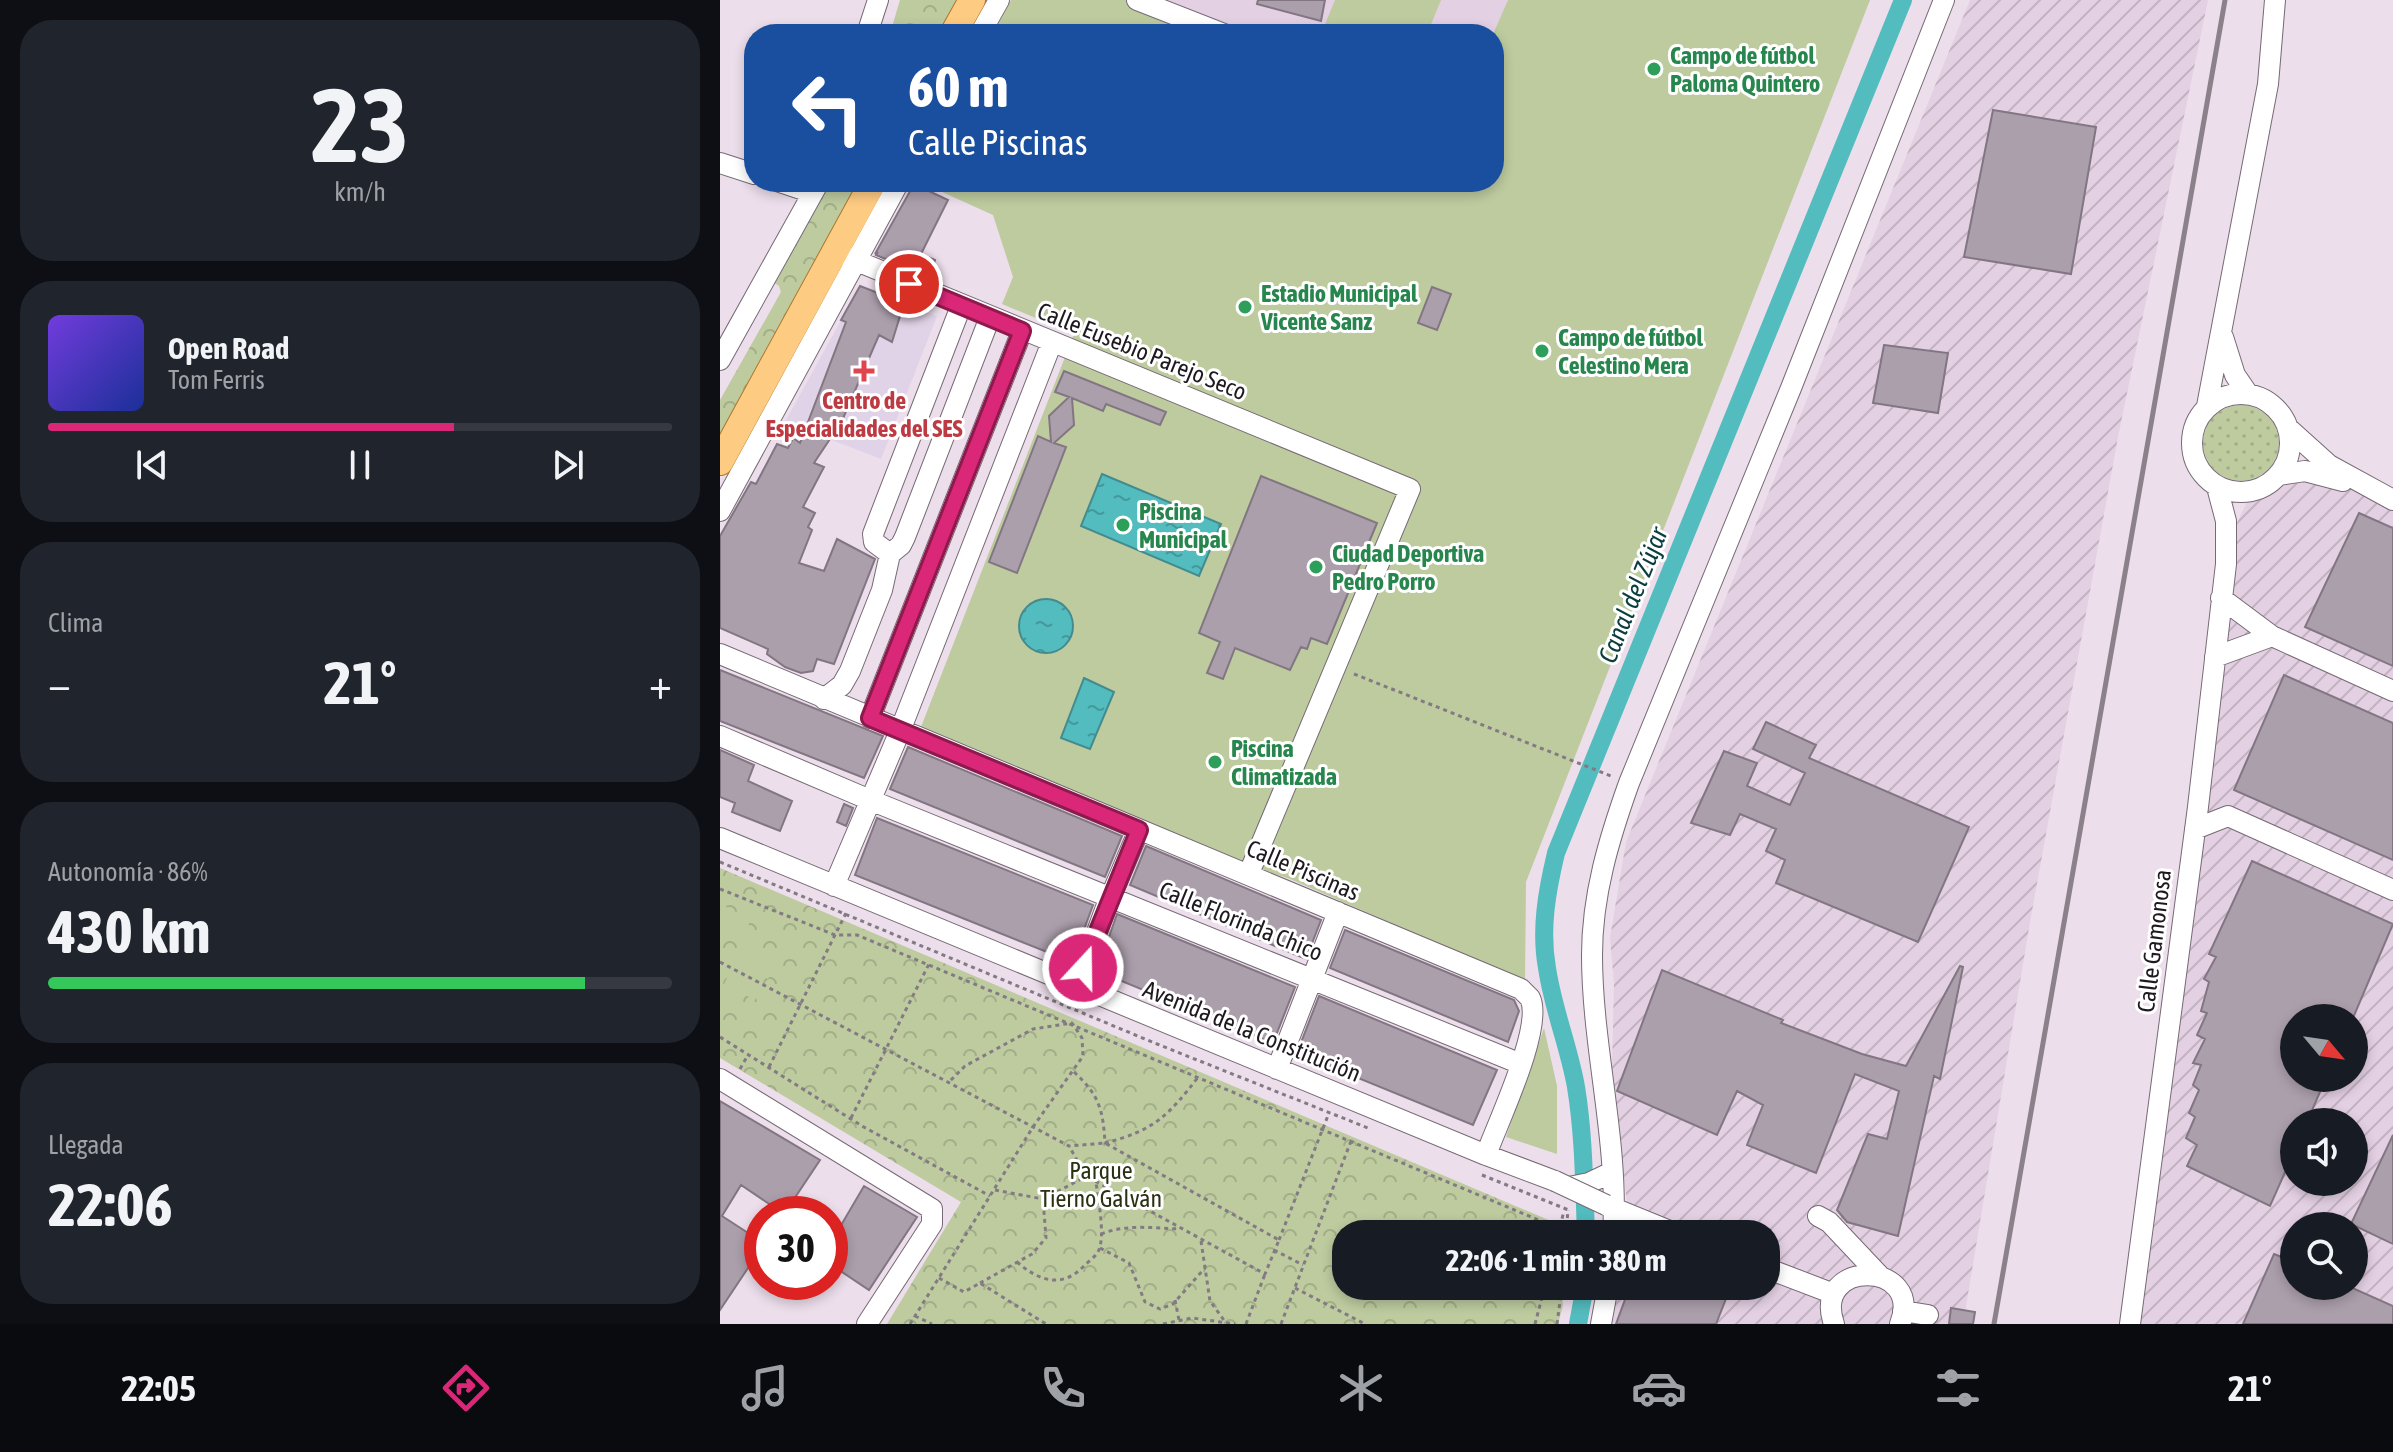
<!DOCTYPE html>
<html lang="es">
<meta charset="utf-8">
<style>
:root{--surface:#171b24;--page:#20242c;--text:#f1f3f6;--muted:#9ea1a6;--line:#363941;--accent:#db2777}
body{margin:0;font-family:"Asap Condensed",sans-serif;background:var(--page);color:var(--text);height:100vh;display:flex;flex-direction:column;font-size:30px;white-space:nowrap}
*{box-sizing:border-box;margin:0}
p{font-size:26px;color:var(--muted)}
.icon{flex:none;width:44px;height:44px;fill:none;stroke:currentColor;stroke-width:2;stroke-linecap:round;stroke-linejoin:round}
.map{position:relative;flex:1;overflow:hidden}
.panel{display:flex;flex-direction:column;gap:20px;padding:20px;background:#0d0f14;width:720px}
.panel>*{flex:none}
.guide{position:absolute;left:24px;top:24px;width:760px;height:168px;border-radius:32px;box-shadow:0 4px 12px #0003;background:#1a4fa0;color:#fff;overflow:hidden}
.needle{width:52px;rotate:119deg}
.fabs{position:absolute;left:1560px;top:1004px;display:grid;gap:16px}
.fabs a{display:grid;place-items:center;width:88px;height:88px;border-radius:50%;background:var(--surface);box-shadow:0 4px 12px #0003;font-size:40px}
.speed{position:absolute;left:24px;top:1196px;display:flex;gap:16px;font-size:40px;font-weight:700;text-align:center}
.speed>*{display:grid;place-content:center;width:104px;height:104px;border-radius:50%;background:var(--surface);box-shadow:0 4px 12px #0003;line-height:1}
.speed .limit{border:12px solid #d22;background:#fff;color:#111}
.pin{position:absolute;display:grid;place-items:center;width:68px;height:68px;color:#fff;margin:-34px;border:4px solid #fff;border-radius:50%;box-shadow:0 2px 8px #0007}
.me{position:absolute;width:88px;margin:-44px;rotate:21deg;stroke-linejoin:round;filter:drop-shadow(0 0 6px #0008)}
.turn{display:flex;align-items:center;gap:28px;height:168px;padding:0 32px;font-size:36px}
.turn .icon{width:104px;height:104px;stroke-width:2.5}
.turn b{display:block;font-size:56px;line-height:68px}
.big{font-size:60px;font-weight:700;line-height:1.1}
.panel .tile{flex:1;display:flex;flex-direction:column;justify-content:center;gap:12px;min-width:0;padding:0 28px;border-radius:32px;background:var(--page)}
.panel .dial{align-items:center;gap:0}
.dial b{font-size:104px;line-height:1}
.song{display:flex;align-items:center;gap:24px}
.cover{width:96px;height:96px;border-radius:12px;background:linear-gradient(135deg,hsl(260 70% 55%),hsl(230 70% 35%))}
.played{height:8px;border-radius:4px;background:linear-gradient(90deg,var(--accent) 65%,var(--line) 65%)}
.keys{display:flex;justify-content:space-around;direction:ltr}
.heat{display:flex;justify-content:space-between;align-items:center;font-size:44px;direction:ltr}
.charge{height:12px;border-radius:6px;background:linear-gradient(90deg,#34c759 86%,var(--line) 0)}
.trip{position:absolute;left:612px;top:1220px;width:448px;height:80px;border-radius:32px;background:var(--surface);box-shadow:0 4px 12px #0003;font-weight:700;line-height:80px;text-align:center}
.tabs{display:flex;height:128px;justify-content:space-around;align-items:center;background:#090b0e;color:var(--muted)}
.tabs .icon{width:56px;height:56px}
.tabs .on{color:var(--accent)}
.tabs b{font-size:36px;color:var(--text)}
main{display:flex;flex:1;min-height:0}
.map>svg:first-child{display:block}
</style>
<main>
<section class="panel">
<div class="tile dial"><b>23</b><p>km/h</p></div>
<div class="tile">
<div class="song"><i class="cover"></i><div><b>Open Road</b><p>Tom Ferris</p></div></div>
<div class="played"></div>
<div class="keys"><svg class="icon" aria-label="previous" viewBox="0 0 24 24"><path d="M18 5L8 12l10 7zM5 5v14"/></svg><svg class="icon" aria-label="pause" viewBox="0 0 24 24"><path d="M8 5v14M16 5v14"/></svg><svg class="icon" aria-label="next" viewBox="0 0 24 24"><path d="M6 5l10 7-10 7zM19 5v14"/></svg></div>
</div>
<div class="tile"><p>Clima</p>
<div class="heat"><a>−</a><b class="big">21°</b><a>+</a></div>
</div>
<div class="tile"><p>Autonomía · 86%</p><b class="big">430 km</b><div class="charge"></div></div>
<div class="tile"><p>Llegada</p><b class="big">22:06</b></div>
</section>
<div class="map">
<svg width="1673" height="1324" viewBox="0 0 1673 1324">
<defs>
<pattern id="industrial-furrows" width="10" height="10" patternUnits="userSpaceOnUse" patternTransform="scale(2)"><rect width="10" height="10" fill="#e4d0e3"/><path d="M-1 1l2-2M0 10L10 0M9 11l2-2" fill="none" stroke="#c3b2c2"/></pattern>
<pattern id="grass-dots" width="8" height="8" patternUnits="userSpaceOnUse" patternTransform="scale(2)"><rect width="8" height="8" fill="#bdcb9f"/><path d="M2 2h.1M6 6h.1" fill="none" stroke="#a2ae88" stroke-width="1.8" stroke-linecap="round"/></pattern>
<pattern id="park-crowns" width="20" height="18" patternUnits="userSpaceOnUse" patternTransform="scale(2)"><rect width="20" height="18" fill="#bdcb9f"/><path d="M2 6a3 3 0 1 1 6 0M12 15a3 3 0 1 1 6 0" fill="none" stroke="#a2ae88"/></pattern>
<pattern id="water-ripples" width="26" height="14" patternUnits="userSpaceOnUse" patternTransform="scale(2)"><rect width="26" height="14" fill="#53bcbe"/><path d="M2 4q2-2 4 0t4 0M15 11q2-2 4 0t4 0" fill="none" stroke="#44989a"/></pattern>
</defs>
<rect width="100%" height="100%" fill="#ecdeeb"/>
<path fill="url(#industrial-furrows)" fill-rule="evenodd" d="M 1250,0 L 1488,0 L 1398,437 L 1310,922 L 1243,1324 L 885,1324 L 892,1286 L 1046,1286 L 1046,1234 L 901,1234 L 907,1201 L 894,1110 L 892,1070 L 894,983 L 890,938 L 906,842 Z
M 1585,471 L 1673,500 L 1673,1324 L 1410,1324 L 1506,564 L 1516,525 L 1527,502 L 1559,475 ZM 1574,1018 L 1634,1018 L 1634,1078 L 1574,1078 ZM 1574,1122 L 1634,1122 L 1634,1182 L 1574,1182 ZM 1574,1226 L 1634,1226 L 1634,1286 L 1574,1286 Z"/>
<path fill="#e4d0e3" d="M 417,0 L 788,0 L 773,34 L 504,34 Z"/>
<path fill="#e1d3e7" d="M 140,286 L 217,316 L 161,459 L 65,422 Z"/>
<path fill="url(#grass-dots)" d="M1483 443a38 38 0 1 1 76 0a38 38 0 1 1-76 0Z"/>
<path fill="url(#park-crowns)" d="M 180,0 L 252,0 L 233,34 L 170,34 Z
M 104,182 L 153,182 L 0,462 L 0,400 L 61,292 L 59,286 L 53,282 Z
M 0,868 L 838,1224 L 839,1234 L 626,1234 L 626,1286 L 841,1286 L 843,1305 L 838,1324 L 167,1324 L 241,1202 L 0,1058 Z"/>
<path fill="#bdcb9f" d="M 291,0 L 417,0 L 504,34 L 273,34 Z
M 615,0 L 721,0 L 707,34 L 601,34 Z
M 788,0 L 1150,0 L 806,882 L 805,981 L 570,879 L 532,866 L 201,727 L 354,334 L 282,304 L 293,277 L 273,215 L 200,182 L 774,182 L 773,34 Z
M 1,904 L 31,920 L 22,937 L 0,925 Z
M 23,954 L 53,970 L 48,979 L 18,963 Z
M 9,974 L 39,991 L 35,1000 L 4,984 Z
M 824,1028 L 837,1086 L 837,1154 L 786,1137 Z"/>
<path fill="url(#water-ripples)" stroke="#438b8e" stroke-width="2" d="M 382,474 L 501,524 L 479,576 L 361,526 Z
M299 626a27 27 0 1 1 54 0a27 27 0 1 1-54 0Z
M 364,678 L 394,692 L 370,749 L 341,738 Z"/>
<g fill="none" stroke-linecap="round" stroke-linejoin="round">
<path stroke="#53bcbe" stroke-width="18" d="M 866,1234 C 864,1185 864,1136 856,1087 C 849,1047 833,1009 827,968 C 820,929 827,891 836,853 L 1183,0
M 858,1324 L 865,1286"/>
</g>
<path fill="#ac9fac" stroke="#827682" stroke-width="2" d="M 538,0 L 605,0 L 601,21 L 537,4 Z
M 1273,110 L 1376,127 L 1351,274 L 1244,257 Z
M 194,184 L 228,200 L 201,254 L 215,260 L 209,277 L 156,255 L 158,252 L 155,254 Z
M 140,286 L 184,303 L 172,342 L 159,335 L 115,437 L 112,436 L 94,463 L 104,467 L 83,507 L 95,513 L 88,527 L 92,530 L 79,563 L 104,571 L 117,539 L 155,559 L 114,664 L 97,659 L 93,671 L 81,673 L 65,667 L 47,654 L 48,649 L 0,628 L 0,536 L 31,482 L 36,484 L 57,444 L 68,448 L 73,438 L 80,443 L 126,322 L 121,320 Z
M 712,287 L 731,294 L 717,330 L 698,323 Z
M 1164,345 L 1228,353 L 1218,413 L 1153,403 Z
M 344,371 L 446,412 L 440,425 L 386,404 L 383,411 L 352,398 L 354,425 L 334,443 L 346,447 L 297,573 L 269,562 L 318,436 L 331,442 L 329,416 L 349,397 L 335,392 Z
M 541,476 L 657,523 L 607,644 L 591,638 L 587,649 L 581,647 L 570,670 L 515,648 L 503,679 L 487,673 L 500,642 L 479,633 Z
M 1639,513 L 1673,528 L 1673,666 L 1585,627 Z
M 0,670 L 163,736 L 144,778 L 0,721 Z
M 1564,675 L 1673,723 L 1673,860 L 1514,790 Z
M 1046,722 L 1096,745 L 1089,758 L 1249,827 L 1198,942 L 1056,883 L 1065,860 L 1046,851 L 1056,829 L 1020,814 L 1010,835 L 971,823 L 1004,751 L 1037,763 L 1027,786 L 1070,805 L 1085,773 L 1033,749 Z
M 188,747 L 402,836 L 385,877 L 170,789 Z
M 0,750 L 34,765 L 28,781 L 72,801 L 60,831 L 12,812 L 15,803 L 0,797 Z
M 124,804 L 133,808 L 126,826 L 117,822 Z
M 157,818 L 373,905 L 352,962 L 135,875 Z
M 426,846 L 601,920 L 586,959 L 410,885 Z
M 1532,861 L 1673,924 L 1633,1018 L 1574,1018 L 1574,1078 L 1606,1078 L 1587,1122 L 1574,1122 L 1574,1152 L 1550,1206 L 1467,1166 L 1477,1145 L 1466,1138 L 1475,1117 L 1469,1113 L 1479,1090 L 1473,1085 L 1481,1065 L 1473,1063 L 1485,1039 L 1477,1035 L 1487,1013 L 1481,1011 L 1489,982 L 1484,979 L 1496,957 L 1489,954 Z
M 397,914 L 575,987 L 553,1043 L 377,971 Z
M 625,930 L 794,1000 L 799,1011 L 788,1042 L 610,968 Z
M 1240,966 L 1243,967 L 1220,1079 L 1214,1076 L 1178,1236 L 1127,1222 L 1117,1210 L 1148,1134 L 1167,1139 L 1179,1091 L 1135,1074 L 1096,1173 L 1027,1145 L 1043,1105 L 1017,1091 L 997,1135 L 897,1091 L 942,970 L 1063,1020 L 1061,1023 L 1142,1054 L 1186,1066 Z
M 599,996 L 777,1070 L 753,1125 L 577,1053 Z
M 0,1101 L 100,1160 L 64,1214 L 21,1185 L 2,1216 L 42,1242 L 42,1247 L 0,1310 Z
M 1673,1135 L 1673,1244 L 1631,1224 Z
M 144,1186 L 197,1217 L 149,1290 L 110,1264 L 110,1244 Z
M 1554,1254 L 1574,1262 L 1574,1286 L 1628,1286 L 1673,1306 L 1673,1324 L 1523,1324 Z
M 910,1286 L 1011,1286 L 996,1324 L 896,1324 Z
M 1231,1308 L 1255,1312 L 1253,1324 L 1229,1324 Z"/>
<g fill="none" stroke-linecap="round" stroke-linejoin="round">
<defs>
<path id="minor" d="M 417,0 L 504,34
M 147,34 L 158,0
M 260,34 L 279,0
M 0,163 L 34,174
M 60,182 L 93,193
M 115,252 L 690,489 L 532,866
M 1503,337 L 1515,375 L 1528,394
M 0,360 L 99,182
M1472 443a49 49 0 1 1 98 0a49 49 0 1 1-98 0Z
M 1487,406 L 1548,84 L 1555,0
M 1569,429 L 1609,465 L 1673,500
M 1559,475 L 1585,471 L 1623,481
M 0,511 L 179,182
M 170,554 L 154,542 L 153,534 L 241,306
M 1501,598 L 1552,636
M 0,654 L 801,989 C 802,990 810,998 810,998 C 824,1027 777,1124 766,1155
M 1495,657 L 1552,636 L 1673,691
M 104,699 L 122,685 L 130,671 L 162,590 L 170,554 L 181,545 L 185,537 L 270,317
M 150,718 L 302,331
M 0,736 L 150,800 L 801,1064
M 1475,829 L 1508,816 L 1673,890
M 0,838 L 766,1155 L 835,1181
M 114,886 L 180,731 L 332,342
M 357,987 L 385,910 L 419,830
M 557,1069 L 618,912
M 0,1079 L 212,1209 L 212,1224 L 147,1324
M 849,1187 L 869,1183 L 892,1172
M 886,1205 L 957,1234
M 1098,1216 L 1109,1222 L 1160,1276
M 893,1234 C 899,1141 872,1048 872,955 C 872,895 889,839 909,783 L 1071,388 L 1224,0
M 1046,1268 L 1114,1294
M 1183,1311 L 1208,1315
M 881,1324 L 888,1286
M 1114,1324 C 1091,1258 1205,1260 1180,1324
M 1410,1324 L 1478,807 L 1506,564 L 1506,521 L 1497,487"/>
<path id="major" d="M 233,34 L 252,0
M 0,462 L 153,182"/>
</defs>
<use href="#minor" stroke="#766a75" stroke-width="22"/>
<use href="#major" stroke="#b07729" stroke-width="28"/>
<path stroke="#837a83" stroke-width="3" stroke-dasharray="4 4" stroke-linecap="butt" d="M 634,674 L 891,776
M 0,862 L 437,1044 L 648,1128
M 0,889 L 115,935 L 137,935 L 840,1229
M 0,962 L 349,1146 L 385,1143 L 559,1240 L 545,1274 L 366,1176 L 349,1146
M 0,1037 L 142,1126 L 270,1196
M 49,1067 L 126,913
M 20,1069 L 28,1055
M 354,1072 C 379,1095 383,1109 385,1143 C 435,1130 448,1116 479,1076
M 131,1118 L 209,964
M 762,1175 L 851,1211
M 275,1190 L 323,1199
M 381,1234 C 406,1224 433,1228 460,1229
M 838,1234 L 844,1211
M 846,1234 L 848,1210
M 559,1240 L 609,1113
M 481,1241 L 490,1301 L 506,1323
M 380,1248 L 409,1263 L 425,1302 L 440,1309 L 453,1304 L 485,1268
M 554,1250 L 583,1265
M 297,1262 C 319,1281 342,1289 364,1266 C 368,1262 375,1257 378,1252 C 386,1237 378,1199 376,1182
M 219,1278 L 244,1292 L 260,1283 L 326,1324
M 260,1283 L 312,1254 L 326,1238 L 323,1199 L 365,1177
M 575,1288 L 645,1324
M 455,1300 L 459,1320
M 195,1316 L 212,1324
M 190,1324 L 313,1127 L 363,1056 L 362,1038 L 352,1023 L 313,1029 L 245,1066 L 229,1082
M 443,1324 L 472,1318 L 515,1324
M 526,1324 L 545,1274
M 561,1324 L 631,1141
M 815,1324 L 825,1286
M 837,1324 L 842,1286"/>
<use href="#minor" stroke="#fff" stroke-width="20"/>
<use href="#major" stroke="#fecb82" stroke-width="26"/>
<path stroke="#8b818a" stroke-width="5" d="M 1274,1324 L 1505,0"/>
<defs>
<path id="minor-bridge" d="M 835,1181 L 886,1205"/>
</defs>
<use href="#minor-bridge" stroke="#766a75" stroke-width="22" stroke-linecap="butt"/>
<use href="#minor-bridge" stroke="#fff" stroke-width="20"/>
</g>
<g fill="none" stroke-linecap="round" stroke-linejoin="round">
<defs>
<path id="route" d="M 189,284 L 302,331 L 150,718 L 419,830 L 363,968"/>
</defs>
<use href="#route" stroke="#8e194d" stroke-width="20"/>
<use href="#route" stroke="#db2777" stroke-width="14"/>
</g>
<g fill="#2e9e5b" stroke="#fff" stroke-width="3">
<circle cx="934" cy="69" r="8"/>
<circle cx="525" cy="307" r="8"/>
<circle cx="822" cy="351" r="8"/>
<circle cx="403" cy="525" r="8"/>
<circle cx="596" cy="567" r="8"/>
<circle cx="495" cy="762" r="8"/>
</g>
<path fill="#e0444e" stroke="#fff" stroke-width="3" d="M140 359h8v8h8v8h-8v8h-8v-8h-8v-8h8z"/>
<g text-anchor="middle" dominant-baseline="central" stroke-width="6" stroke-linejoin="round" paint-order="stroke">
<g font-size="24" font-weight="bold" fill="#27864d" stroke="#fff" text-anchor="start">
<text x="950" y="55">Campo de fútbol<tspan x="950" dy="28">Paloma Quintero</tspan></text>
<text x="541" y="293">Estadio Municipal<tspan x="541" dy="28">Vicente Sanz</tspan></text>
<text x="838" y="337">Campo de fútbol<tspan x="838" dy="28">Celestino Mera</tspan></text>
<text x="419" y="511">Piscina<tspan x="419" dy="28">Municipal</tspan></text>
<text x="612" y="553">Ciudad Deportiva<tspan x="612" dy="28">Pedro Porro</tspan></text>
<text x="511" y="748">Piscina<tspan x="511" dy="28">Climatizada</tspan></text>
</g>
<g font-size="24" fill="#1e191e" stroke="#fff">
<text transform="translate(422 351) rotate(22)">Calle Eusebio Parejo Seco</text>
<text transform="translate(583 870) rotate(23)">Calle Piscinas</text>
<text transform="translate(521 921) rotate(22)">Calle Florinda Chico</text>
<text transform="translate(1434 941) rotate(-83)">Calle Gamonosa</text>
<text transform="translate(532 1031) rotate(22)">Avenida de la Constitución</text>
</g>
<g font-size="24" font-weight="bold" fill="#be3a42" stroke="#fff">
<text x="144" y="400">Centro de<tspan x="144" dy="28">Especialidades del SES</tspan></text>
</g>
<g font-size="24" fill="#293112" stroke="#fff">
<text x="381" y="1170">Parque<tspan x="381" dy="28">Tierno Galván</tspan></text>
</g>
<g font-size="26" font-style="italic" fill="#0a3d3e" stroke="#fff">
<text transform="translate(913 595) rotate(-68)">Canal del Zújar</text>
</g>
</g>
</svg>
<div class="fabs">
<a><svg class="needle" viewBox="-14 -14 28 28"><path d="M0-13l5 13h-10z" fill="#e53935"/><path d="M0 13l5-13h-10z" fill="#9ea1a6"/></svg></a>
<a><svg class="icon" aria-label="sound" viewBox="0 0 24 24"><path d="M4 9h4l5-4v14l-5-4H4zM17 9q2 3 0 6"/></svg></a>
<a><svg class="icon" aria-label="search" viewBox="0 0 24 24"><circle cx="10" cy="10" r="6"/><path d="M15 15l6 6"/></svg></a>
</div>
<div class="speed"><div class="limit">30</div></div>
<div class="pin" style="left:189px;top:284px;background:#d93025"><svg class="icon" aria-label="arrive" viewBox="0 0 24 24"><path d="M6 21V4h12l-3 4 3 4H6"/></svg></div>
<svg class="me" style="left:363px;top:968px" viewBox="-20 -20 40 40"><circle r="17" fill="#db2777" stroke="#fff" stroke-width="3"/><path d="M0-11L8 9 0 5-8 9z" fill="#fff"/></svg>
<div class="trip">22:06 · 1 min · 380 m</div>
<div class="guide">
<div class="turn"><svg class="icon" aria-label="left" viewBox="0 0 24 24"><path d="M17 20v-9H6M10 6l-5 5 5 5"/></svg><div><b>60 m</b>Calle Piscinas</div></div>
</div>
</div>
</main>
<nav class="tabs">
<b>22:05</b>
<svg class="icon on" aria-label="directions" viewBox="0 0 24 24"><path d="M12 3l9 9-9 9-9-9zM9 14v-3h6M13 9l2 2-2 2"/></svg>
<svg class="icon" aria-label="music" viewBox="0 0 24 24"><path d="M9 18V5l10-2v13"/><circle cx="6" cy="18" r="3"/><circle cx="16" cy="16" r="3"/></svg>
<svg class="icon" aria-label="phone" viewBox="0 0 24 24"><path d="M5 4h4l2 5-3 2q2 4 5 5l2-3 5 2v4C11 20 4 13 5 4z"/></svg>
<svg class="icon" aria-label="climate" viewBox="0 0 24 24"><path d="M12 3v18M4 7l16 10M4 17L20 7"/></svg>
<svg class="icon" aria-label="car" viewBox="0 0 24 24"><path d="M5 17H2v-5l4-1 3-4h7l3 4 3 1v5h-3M9 17h6M6 11h13"/><circle cx="7" cy="17" r="2"/><circle cx="17" cy="17" r="2"/></svg>
<svg class="icon" aria-label="filters" viewBox="0 0 24 24"><path d="M4 7h16M4 17h16"/><circle cx="9" cy="7" r="2"/><circle cx="15" cy="17" r="2"/></svg>
<b>21°</b>
</nav>
